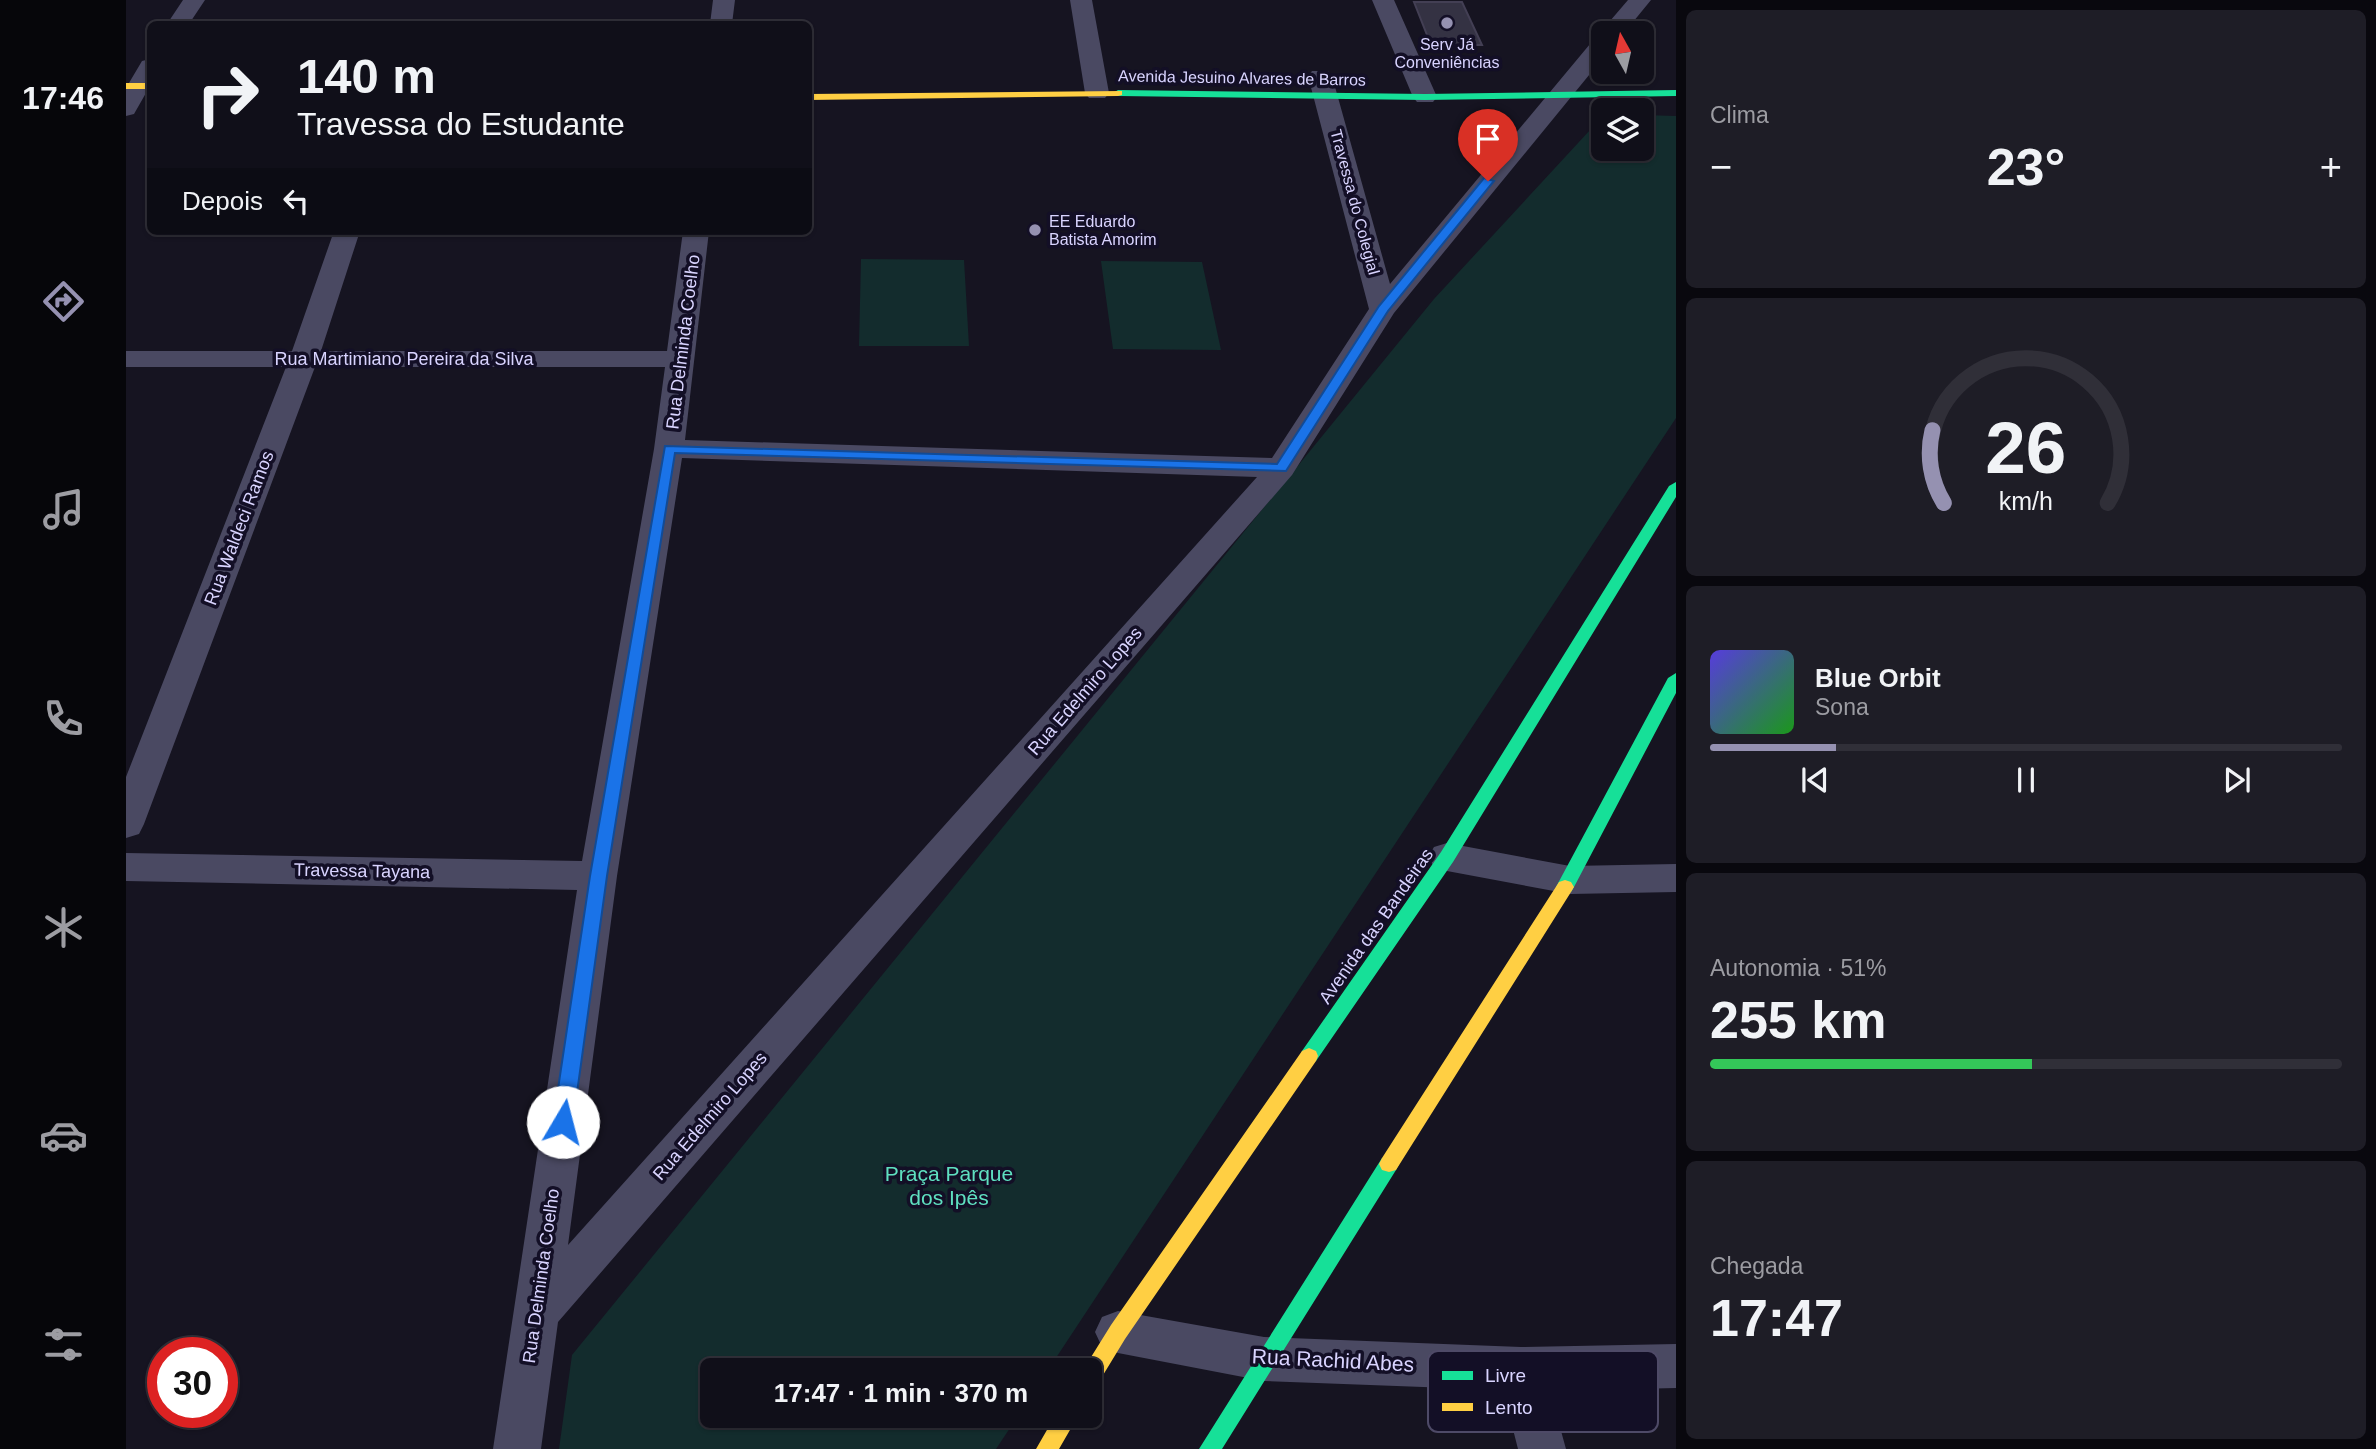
<!DOCTYPE html>
<html lang="pt">
<meta charset="utf-8">
<style>
:root{--surface:#100f19;--page:#1e1d26;--text:#f1f3f6;--muted:#9c9ca2;--line:#302f38;--accent:#9591b1}
body{margin:0;font-family:Arial,sans-serif;background:var(--page);color:var(--text);height:100vh;display:flex;flex-direction:column;font-size:26px;white-space:nowrap}
*{box-sizing:border-box;margin:0}
p{font-size:23px;color:var(--muted)}
.icon{flex:none;width:38px;height:38px;fill:none;stroke:currentColor;stroke-width:2;stroke-linecap:round;stroke-linejoin:round}
.map{position:relative;flex:1;overflow:hidden}
.details{display:flex;flex-direction:column;gap:10px;padding:10px;background:#09080e;width:700px}
.details>*{flex:none}
.banner{position:absolute;left:21px;top:21px;width:665px;height:214px;border-radius:10px;box-shadow:0 2px 5px #0004,0 0 0 2px var(--line);background:#100f19;color:var(--text);overflow:hidden}
.needle{width:46px;rotate:352deg}
.tools{position:absolute;left:1465px;top:21px;display:grid;gap:14px}
.tools a{display:grid;place-items:center;width:63px;height:63px;border-radius:10px;background:var(--surface);box-shadow:0 2px 5px #0004,0 0 0 2px var(--line);font-size:35px}
.speed{position:absolute;left:21px;top:1337px;display:flex;gap:14px;font-size:35px;font-weight:700;text-align:center}
.speed>*{display:grid;place-content:center;width:91px;height:91px;border-radius:50%;background:var(--surface);box-shadow:0 2px 5px #0004,0 0 0 2px var(--line);line-height:1}
.speed .limit{border:10px solid #d22;background:#fff;color:#111}
.pin{position:absolute;display:grid;place-items:center;width:60px;height:60px;color:#fff;margin:-72px -30px;border-radius:50% 50% 50% 0;rotate:-45deg;box-shadow:0 0 7px #0007}
.pin .icon{rotate:45deg}
.me{position:absolute;width:77px;margin:-38px;rotate:8deg;stroke-linejoin:round;filter:drop-shadow(0 0 5px #0008)}
.turn{display:flex;align-items:center;gap:24px;height:147px;padding:0 35px;font-size:32px}
.turn .icon{width:91px;height:91px;stroke-width:2.5}
.turn b{display:block;font-size:49px;line-height:60px}
.then{display:flex;align-items:center;height:66px;padding:0 35px;background:#0003;gap:14px;font-size:26px}
.big{font-size:52px;font-weight:700;line-height:1.1}
.details .widget{flex:1;display:flex;flex-direction:column;justify-content:center;gap:10px;min-width:0;padding:0 24px;border-radius:10px;background:var(--page)}
.details .dial{align-items:center;gap:0}
.dial svg{height:182px;overflow:visible;fill:none;stroke:var(--line);stroke-width:7;stroke-linecap:round;text-anchor:middle}
.dial text{fill:var(--text);stroke:none}
.song{display:flex;align-items:center;gap:21px}
.cover{width:84px;height:84px;border-radius:10px;background:linear-gradient(135deg,hsl(250 70% 55%),hsl(120 70% 35%))}
.played{height:7px;border-radius:4px;background:linear-gradient(90deg,var(--accent) 20%,var(--line) 20%)}
.keys{display:flex;justify-content:space-around;direction:ltr}
.heat{display:flex;justify-content:space-between;align-items:center;font-size:38px;direction:ltr}
.charge{height:10px;border-radius:5px;background:linear-gradient(90deg,#34c759 51%,var(--line) 0)}
.trip{position:absolute;left:574px;top:1358px;width:402px;height:70px;border-radius:10px;background:var(--surface);box-shadow:0 2px 5px #0004,0 0 0 2px var(--line);font-weight:700;line-height:70px;text-align:center}
main{display:flex;flex:1;min-height:0}
.dock{display:flex;flex-direction:column;width:126px;justify-content:space-around;align-items:center;background:#06060a;color:var(--muted)}
.dock .icon{width:49px;height:49px}
.dock .active{color:var(--accent)}
.dock b{font-size:32px;color:var(--text)}
.map>svg:first-child{display:block}
</style>
<main>
<nav class="dock">
<b>17:46</b>
<svg class="icon active" aria-label="directions" viewBox="0 0 24 24"><path d="M12 3l9 9-9 9-9-9zM9 14v-3h6M13 9l2 2-2 2"/></svg>
<svg class="icon" aria-label="music" viewBox="0 0 24 24"><path d="M9 18V5l10-2v13"/><circle cx="6" cy="18" r="3"/><circle cx="16" cy="16" r="3"/></svg>
<svg class="icon" aria-label="phone" viewBox="0 0 24 24"><path d="M5 4h4l2 5-3 2q2 4 5 5l2-3 5 2v4C11 20 4 13 5 4z"/></svg>
<svg class="icon" aria-label="climate" viewBox="0 0 24 24"><path d="M12 3v18M4 7l16 10M4 17L20 7"/></svg>
<svg class="icon" aria-label="car" viewBox="0 0 24 24"><path d="M5 17H2v-5l4-1 3-4h7l3 4 3 1v5h-3M9 17h6M6 11h13"/><circle cx="7" cy="17" r="2"/><circle cx="17" cy="17" r="2"/></svg>
<svg class="icon" aria-label="filters" viewBox="0 0 24 24"><path d="M4 7h16M4 17h16"/><circle cx="9" cy="7" r="2"/><circle cx="15" cy="17" r="2"/></svg>
</nav>
<div class="map">
<svg width="1550" height="1449" viewBox="0 0 1550 1449">
<rect width="100%" height="100%" fill="#161421"/>
<path fill="#132c2d" d="M 1516,115 L 1550,116 L 1550,418 L 922,1370 L 586,1370 L 586,1416 L 892,1416 L 870,1449 L 433,1449 L 446,1355 L 1308,299 L 1477,116 L 1477,149 L 1516,149 Z
M 735,259 L 838,260 L 843,346 L 733,346 Z
M 975,261 L 1076,262 L 1095,350 L 987,349 Z"/>
<path fill="#343243" stroke="#433f54" stroke-width="2" d="M 1288,2 L 1336,2 L 1356,45 L 1305,45 Z"/>
<g fill="none" stroke-linecap="round" stroke-linejoin="round">
<path fill="#4a4962" fill-rule="evenodd" d="M 57,0 L 79,0 L 63,24 L 41,24 Z
M 587,0 L 609,0 L 606,24 L 584,24 Z
M 944,0 L 966,0 L 983,93 L 979,98 L 963,98 L 959,93 Z
M 1246,0 L 1268,0 L 1311,97 L 1307,102 L 1291,102 L 1287,97 Z
M 1502,0 L 1525,0 L 1498,33 L 1477,33 L 1477,36 L 1475,33 L 1478,28 Z
M 1477,36 L 1477,58 L 1268,313 L 1166,475 L 432,1322 L 415,1449 L 367,1449 L 451,890 L 0,881 L 0,853 L 456,861 L 528,449 L 539,367 L 189,367 L 18,824 L 13,834 L 0,838 L 0,777 L 160,367 L 0,367 L 0,351 L 166,351 L 208,231 L 234,231 L 195,351 L 541,351 L 557,231 L 583,231 L 559,440 L 1146,458 L 1243,309 L 1182,76 L 1186,71 L 1202,71 L 1206,76 L 1264,284 L 1469,38 ZM 556,458 L 1131,477 L 442,1245 L 491,876 Z
M 24,59 L 24,86 L 8,114 L 0,116 L 0,88 L 16,61 Z
M 1321,843 L 1444,866 L 1550,864 L 1550,892 L 1444,894 L 1321,871 L 1308,867 L 1302,857 L 1308,847 Z
M 992,1311 L 1138,1337 L 1395,1347 L 1550,1344 L 1550,1388 L 1424,1391 L 1440,1449 L 1392,1449 L 1377,1390 L 1138,1381 L 992,1353 L 976,1347 L 969,1332 L 976,1317 Z"/>
<path fill="#16e098" fill-rule="evenodd" d="M 1550,90 L 1550,96 L 1299,100 L 992,96 L 987,93 L 992,90 L 1299,94 Z
M 1550,482 L 1550,497 L 1327,862 L 1190,1061 L 1183,1064 L 1176,1061 L 1174,1056 L 1176,1051 L 1315,852 L 1543,486 Z
M 1550,673 L 1550,693 L 1448,887 L 1445,892 L 1433,892 L 1430,887 L 1542,678 Z
M 1263,1156 L 1270,1158 L 1273,1164 L 1270,1170 L 1096,1449 L 1073,1449 L 1256,1158 Z"/>
<path fill="#ffcf43" fill-rule="evenodd" d="M 0,83 L 24,83 L 24,89 L 0,89 Z
M 996,91 L 996,95 L 992,96 L 682,100 L 682,94 Z
M 1439,880 L 1445,882 L 1448,887 L 1445,892 L 1270,1170 L 1263,1172 L 1256,1170 L 1253,1164 L 1256,1158 L 1433,882 Z
M 1183,1048 L 1190,1051 L 1192,1056 L 1190,1061 L 999,1339 L 971,1385 L 964,1388 L 964,1370 L 957,1370 L 985,1325 L 1176,1051 Z
M 929,1416 L 952,1416 L 933,1449 L 910,1449 Z"/>
</g>
<path fill="#1a73e8" stroke="#114b97" stroke-width="2" d="M 1358,178 L 1368,181 L 1262,311 L 1160,471 L 549,453 L 481,876 L 447,1122 L 444,1128 L 437,1130 L 430,1128 L 427,1122 L 464,876 L 539,446 L 1151,464 L 1253,306 Z"/>
<g fill="#9591b1" stroke="#130f26" stroke-width="2.5">
<circle cx="1321" cy="23" r="7"/>
<circle cx="909" cy="230" r="7"/>
</g>
<g text-anchor="middle" dominant-baseline="central" stroke-width="7" stroke-linejoin="round" paint-order="stroke">
<g font-size="16" fill="#d9d4ff" stroke="#130f26">
<text x="1321" y="44">Serv Já<tspan x="1321" dy="18">Conveniências</tspan></text>
<text x="923" y="221" text-anchor="start">EE Eduardo<tspan x="923" dy="18">Batista Amorim</tspan></text>
</g>
<g font-size="16" fill="#d9d4ff" stroke="#130f26">
<text transform="translate(1116 78) rotate(1)">Avenida Jesuino Alvares de Barros</text>
<text transform="translate(1229 202) rotate(75)">Travessa do Colegial</text>
</g>
<g font-size="18" fill="#d9d4ff" stroke="#130f26">
<text transform="translate(557 342) rotate(-83)">Rua Delminda Coelho</text>
<text x="278" y="359">Rua Martimiano Pereira da Silva</text>
<text transform="translate(113 528) rotate(-69)">Rua Waldeci Ramos</text>
<text transform="translate(959 691) rotate(-49)">Rua Edelmiro Lopes</text>
<text transform="translate(236 871) rotate(1)">Travessa Tayana</text>
<text transform="translate(1250 926) rotate(-55)">Avenida das Bandeiras</text>
<text transform="translate(584 1116) rotate(-49)">Rua Edelmiro Lopes</text>
<text transform="translate(415 1276) rotate(-82)">Rua Delminda Coelho</text>
</g>
<g font-size="21" fill="#5fe0c0" stroke="#130f26">
<text x="823" y="1173">Praça Parque<tspan x="823" dy="24">dos Ipês</tspan></text>
</g>
<g font-size="21" fill="#d9d4ff" stroke="#130f26">
<text transform="translate(1207 1360) rotate(3)">Rua Rachid Abes</text>
</g>
</g>
<rect x="1302" y="1351" width="230" height="81" rx="10" fill="#130f26" stroke="#4e4a67" stroke-width="2"/>
<rect x="1316" y="1371" width="31" height="9" fill="#16e098"/>
<rect x="1316" y="1403" width="31" height="8" fill="#ffcf43"/>
<g font-size="19" fill="#d9d4ff">
<text x="1359" y="1382">Livre</text>
<text x="1359" y="1414">Lento</text>
</g>
</svg>
<div class="tools">
<a><svg class="needle" viewBox="-14 -14 28 28"><path d="M0-13l5 13h-10z" fill="#e53935"/><path d="M0 13l5-13h-10z" fill="#9c9ca2"/></svg></a>
<a><svg class="icon" aria-label="layers" viewBox="0 0 24 24"><path d="M12 4l9 5-9 5-9-5zM3 14l9 5 9-5"/></svg></a>
</div>
<div class="speed"><div class="limit">30</div></div>
<div class="pin" style="left:1362px;top:181px;background:#d93025"><svg class="icon" aria-label="arrive" viewBox="0 0 24 24"><path d="M6 21V4h12l-3 4 3 4H6"/></svg></div>
<svg class="me" style="left:437px;top:1122px" viewBox="-20 -20 40 40"><circle r="19" fill="#fff"/><path d="M0-13L10 11 0 6-10 11z" fill="#1a73e8"/></svg>
<div class="trip">17:47 · 1 min · 370 m</div>
<div class="banner">
<div class="turn"><svg class="icon" aria-label="right" viewBox="0 0 24 24"><path d="M7 20v-9h11M14 6l5 5-5 5"/></svg><div><b>140 m</b>Travessa do Estudante</div></div>
<div class="then">Depois<svg class="icon" aria-label="left" viewBox="0 0 24 24"><path d="M17 20v-9H6M10 6l-5 5 5 5"/></svg></div>
</div>
</div>
<section class="details">
<div class="widget"><p>Clima</p>
<div class="heat"><a>−</a><b class="big">23°</b><a>+</a></div>
</div>
<div class="widget dial"><svg viewBox="0 0 100 80">
<path d="M14 69A42 42 0 1 1 86 69"/>
<path d="M14 69A42 42 0 0 1 9 37" stroke="#9591b1"/>
<text x="50" y="56" font-size="32" font-weight="700">26</text>
<text x="50" y="72" font-size="11">km/h</text>
</svg></div>
<div class="widget">
<div class="song"><i class="cover"></i><div><b>Blue Orbit</b><p>Sona</p></div></div>
<div class="played"></div>
<div class="keys"><svg class="icon" aria-label="previous" viewBox="0 0 24 24"><path d="M18 5L8 12l10 7zM5 5v14"/></svg><svg class="icon" aria-label="pause" viewBox="0 0 24 24"><path d="M8 5v14M16 5v14"/></svg><svg class="icon" aria-label="next" viewBox="0 0 24 24"><path d="M6 5l10 7-10 7zM19 5v14"/></svg></div>
</div>
<div class="widget"><p>Autonomia · 51%</p><b class="big">255 km</b><div class="charge"></div></div>
<div class="widget"><p>Chegada</p><b class="big">17:47</b></div>
</section>
</main>
